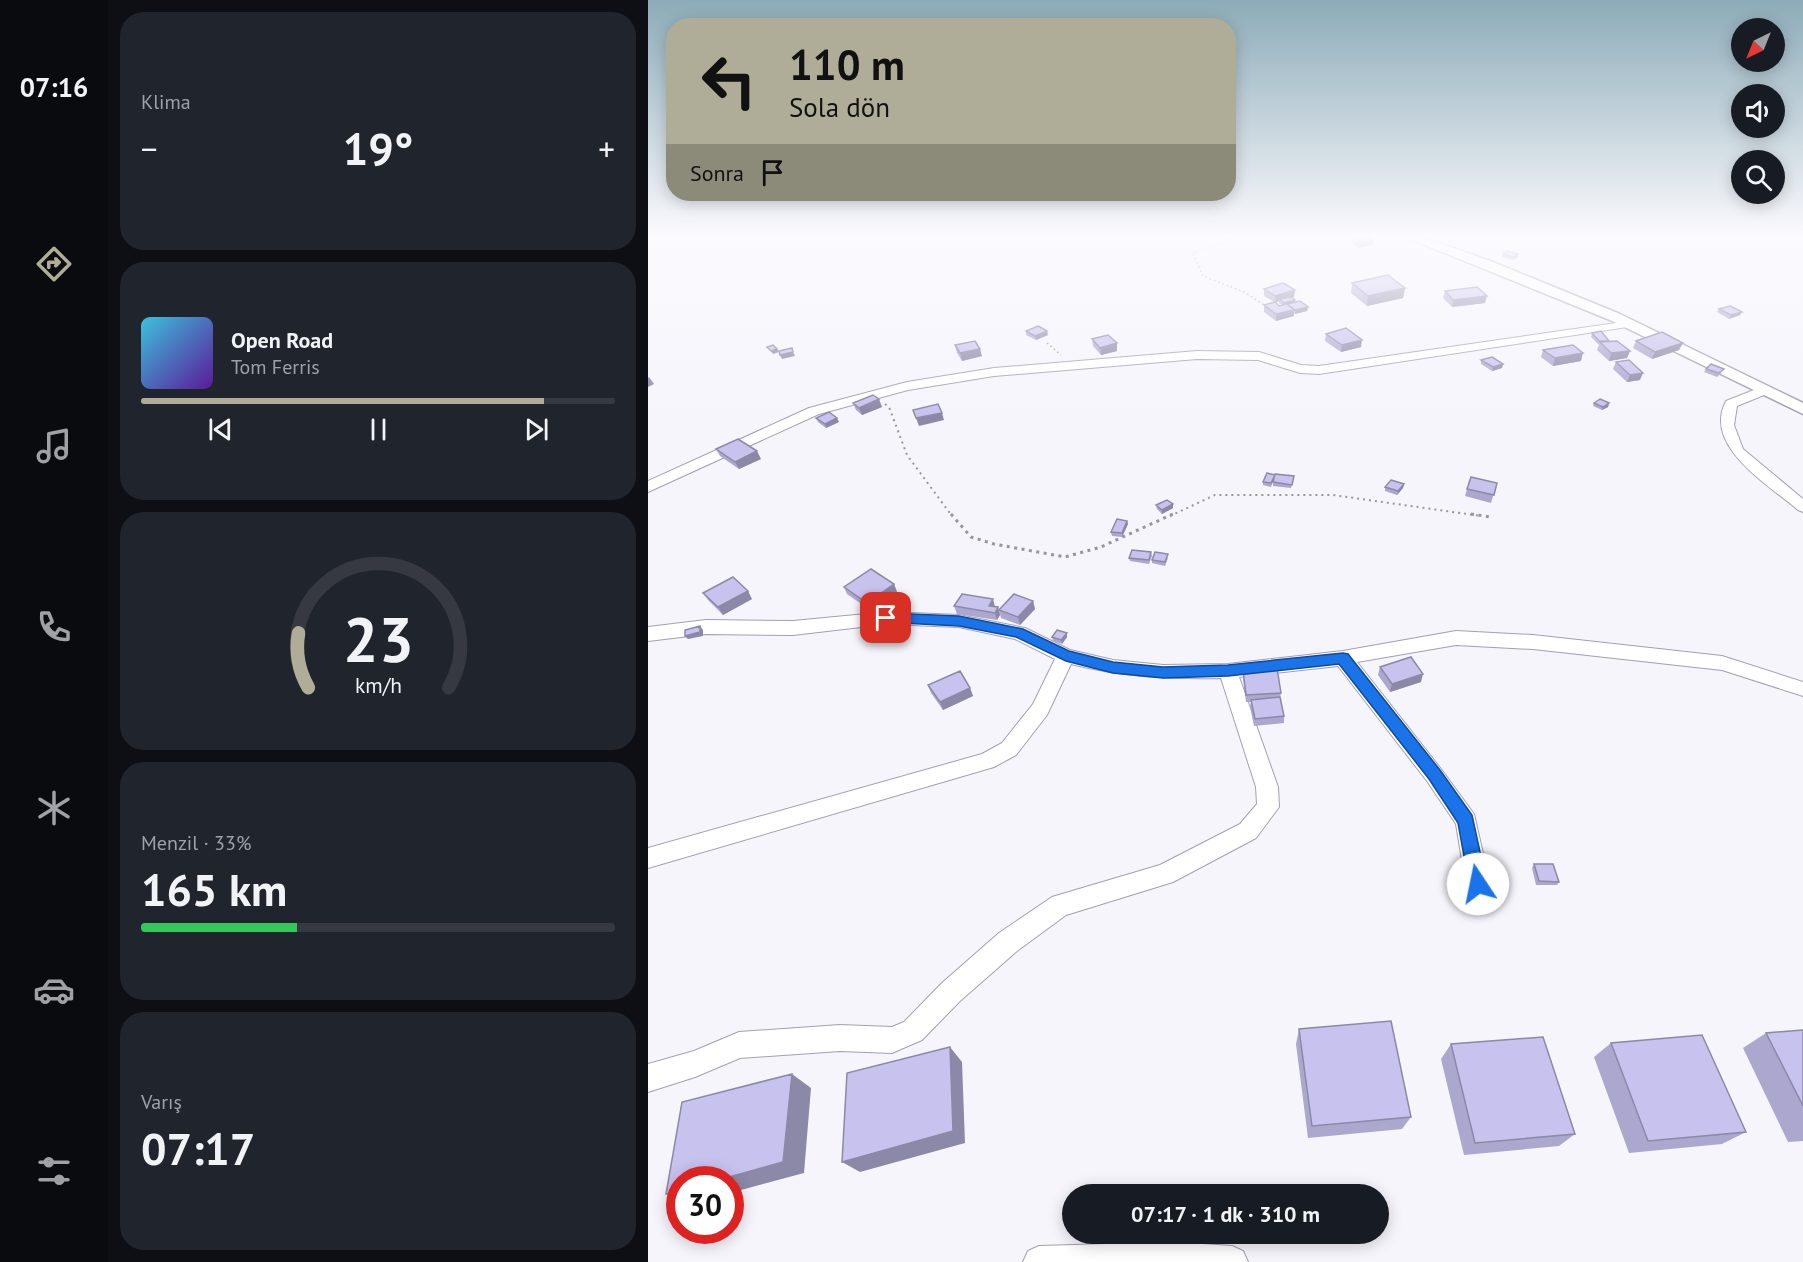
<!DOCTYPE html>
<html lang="tr">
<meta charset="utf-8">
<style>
:root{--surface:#171b24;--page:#20242c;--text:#f1f3f6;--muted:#9ea1a6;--line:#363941;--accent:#afad98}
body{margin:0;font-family:"PT Sans",sans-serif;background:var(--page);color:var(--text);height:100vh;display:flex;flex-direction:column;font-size:22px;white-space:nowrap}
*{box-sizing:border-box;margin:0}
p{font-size:20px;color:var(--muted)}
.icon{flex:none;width:33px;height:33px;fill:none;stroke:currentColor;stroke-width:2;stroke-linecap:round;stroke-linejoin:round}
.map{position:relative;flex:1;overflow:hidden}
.details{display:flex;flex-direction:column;gap:12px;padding:12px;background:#0d0f14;width:540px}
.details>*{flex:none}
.guide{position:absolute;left:18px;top:18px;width:570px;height:183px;border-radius:24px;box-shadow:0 3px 15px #0003;background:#afad98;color:#111;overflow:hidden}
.needle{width:39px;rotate:223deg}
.buttons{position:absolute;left:1083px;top:18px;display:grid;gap:12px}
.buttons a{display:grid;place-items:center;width:54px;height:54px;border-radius:50%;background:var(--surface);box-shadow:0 3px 15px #0003;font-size:30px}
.speed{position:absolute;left:18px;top:1166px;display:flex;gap:12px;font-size:30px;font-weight:700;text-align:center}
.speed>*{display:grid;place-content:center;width:78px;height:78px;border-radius:50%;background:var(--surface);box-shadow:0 3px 15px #0003;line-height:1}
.speed .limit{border:9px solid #d22;background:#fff;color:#111}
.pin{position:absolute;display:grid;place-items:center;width:51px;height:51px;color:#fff;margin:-26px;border-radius:12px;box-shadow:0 3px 9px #0006}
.me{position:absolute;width:66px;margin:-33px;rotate:349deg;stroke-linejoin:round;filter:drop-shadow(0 0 4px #0008)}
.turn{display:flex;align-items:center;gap:21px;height:126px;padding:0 24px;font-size:27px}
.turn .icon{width:78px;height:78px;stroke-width:2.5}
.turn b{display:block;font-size:42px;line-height:51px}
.then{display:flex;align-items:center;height:57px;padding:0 24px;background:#0003;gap:12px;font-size:22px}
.big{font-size:45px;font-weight:700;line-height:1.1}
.details .tile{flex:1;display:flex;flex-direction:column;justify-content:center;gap:9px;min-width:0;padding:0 21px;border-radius:24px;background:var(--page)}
.details .dial{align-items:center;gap:0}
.dial svg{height:156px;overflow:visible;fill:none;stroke:var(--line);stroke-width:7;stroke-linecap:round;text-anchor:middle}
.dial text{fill:var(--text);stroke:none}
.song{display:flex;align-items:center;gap:18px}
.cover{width:72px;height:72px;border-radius:9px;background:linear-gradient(135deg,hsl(190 70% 55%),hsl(270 70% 35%))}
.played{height:6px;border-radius:3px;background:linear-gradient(90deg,var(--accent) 85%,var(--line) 85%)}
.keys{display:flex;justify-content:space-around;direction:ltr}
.heat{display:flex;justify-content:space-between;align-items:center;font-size:33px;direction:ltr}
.charge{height:9px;border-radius:4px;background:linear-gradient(90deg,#34c759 33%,var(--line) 0)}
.trip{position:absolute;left:414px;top:1184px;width:327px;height:60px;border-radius:30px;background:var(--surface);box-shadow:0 3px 15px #0003;font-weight:700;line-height:60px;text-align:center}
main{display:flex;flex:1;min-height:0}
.tabs{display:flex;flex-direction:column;width:108px;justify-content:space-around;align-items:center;background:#090b0e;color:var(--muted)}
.tabs .icon{width:42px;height:42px}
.tabs .current{color:var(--accent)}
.tabs b{font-size:27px;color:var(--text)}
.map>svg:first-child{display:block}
</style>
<main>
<nav class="tabs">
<b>07:16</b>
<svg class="icon current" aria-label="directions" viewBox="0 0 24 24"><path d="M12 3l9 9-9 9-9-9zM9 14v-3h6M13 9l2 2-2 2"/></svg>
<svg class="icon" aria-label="music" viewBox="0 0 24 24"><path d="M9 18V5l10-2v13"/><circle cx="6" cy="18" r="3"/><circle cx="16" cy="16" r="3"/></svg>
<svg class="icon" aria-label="phone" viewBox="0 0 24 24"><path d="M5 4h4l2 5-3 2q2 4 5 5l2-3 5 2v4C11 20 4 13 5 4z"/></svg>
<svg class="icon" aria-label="climate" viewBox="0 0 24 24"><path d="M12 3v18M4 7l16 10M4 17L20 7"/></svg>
<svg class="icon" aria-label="car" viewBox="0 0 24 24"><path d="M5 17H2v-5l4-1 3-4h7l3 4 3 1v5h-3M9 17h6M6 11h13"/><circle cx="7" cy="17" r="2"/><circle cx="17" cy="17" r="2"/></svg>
<svg class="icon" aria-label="filters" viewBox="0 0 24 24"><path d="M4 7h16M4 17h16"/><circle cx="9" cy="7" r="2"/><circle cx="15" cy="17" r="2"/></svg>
</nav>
<section class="details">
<div class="tile"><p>Klima</p>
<div class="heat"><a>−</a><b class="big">19°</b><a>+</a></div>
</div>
<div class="tile">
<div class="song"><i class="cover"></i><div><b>Open Road</b><p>Tom Ferris</p></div></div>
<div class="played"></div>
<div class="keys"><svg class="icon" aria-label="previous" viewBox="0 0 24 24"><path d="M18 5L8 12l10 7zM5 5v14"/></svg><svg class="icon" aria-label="pause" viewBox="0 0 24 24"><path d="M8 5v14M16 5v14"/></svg><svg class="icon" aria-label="next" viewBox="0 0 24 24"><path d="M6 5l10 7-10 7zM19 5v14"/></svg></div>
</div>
<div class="tile dial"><svg viewBox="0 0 100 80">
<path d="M14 69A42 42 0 1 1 86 69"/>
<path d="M14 69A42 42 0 0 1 9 41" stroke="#afad98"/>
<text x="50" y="56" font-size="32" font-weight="700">23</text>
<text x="50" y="72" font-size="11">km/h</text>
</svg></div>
<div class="tile"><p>Menzil · 33%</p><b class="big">165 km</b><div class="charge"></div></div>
<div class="tile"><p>Varış</p><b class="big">07:17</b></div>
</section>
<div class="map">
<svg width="1155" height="1262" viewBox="0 0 1155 1262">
<rect width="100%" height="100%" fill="#f6f5fc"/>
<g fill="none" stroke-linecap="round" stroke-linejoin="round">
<defs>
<path id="minor" d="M 797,237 L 807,237 L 807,238 L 802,241 Z
M 982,321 L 988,324 L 986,326 L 671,374 L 652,373 L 610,360 L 549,359 L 346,376 L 260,390 L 171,414 L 0,492 L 0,481 L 161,408 L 259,382 L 346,368 L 549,351 L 611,352 L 653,365 L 671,366 Z
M 1116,386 L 1123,390 L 1121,393 L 1089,406 L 1086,425 L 1095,449 L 1155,499 L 1155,512 L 1150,510 C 1121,485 1054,446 1078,401 Z
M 239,612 L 311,615 L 377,628 L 422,650 L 465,660 L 515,665 L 580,664 L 695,651 L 808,631 L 885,635 L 1074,656 L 1155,682 L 1155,696 L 1074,670 L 885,649 L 808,645 L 709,662 L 793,769 L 826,814 L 842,884 L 838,892 L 830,895 L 822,892 L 818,884 L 808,824 L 779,781 L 690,666 L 591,677 L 630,787 L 631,807 L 608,838 L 525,882 L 418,915 L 369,951 L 312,1001 L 274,1040 L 253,1049 L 244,1053 L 192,1051 L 92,1058 L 47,1077 L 0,1092 L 0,1064 L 46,1051 L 91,1032 L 192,1025 L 244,1027 L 256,1022 L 294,983 L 351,933 L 404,897 L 512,865 L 592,824 L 609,804 L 608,787 L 573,678 C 520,679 475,677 423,664 L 399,715 L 368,755 L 346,767 L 0,868 L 0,848 L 334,754 L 354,743 L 385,704 L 407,659 L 367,639 L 311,627 L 239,624 L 145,635 L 58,634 L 0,641 L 0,627 L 58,620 L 145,621 Z
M 525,1242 L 584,1246 L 595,1251 L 600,1262 L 375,1262 L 380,1251 L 391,1246 Z"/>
<path id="major" d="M 757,237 L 775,237 L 845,262 L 972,314 L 1155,403 L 1155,414 L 962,320 Z"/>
</defs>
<use href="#minor" stroke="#a2a0b0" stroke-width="2"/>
<use href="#major" stroke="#a2a0b0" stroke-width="3"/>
<path stroke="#97969d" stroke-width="1.5" stroke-dasharray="1.5 3" stroke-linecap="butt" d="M 591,237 L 545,253 L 555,276 L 596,292 L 618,306
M 399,343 L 413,355"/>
<path stroke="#97969d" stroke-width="2" stroke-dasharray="2 4" stroke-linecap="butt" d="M 237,404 L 241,407 L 259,455 L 304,516
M 522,516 L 567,495 L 685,495 L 833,516"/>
<path stroke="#97969d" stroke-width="3" stroke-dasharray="3 4.5" stroke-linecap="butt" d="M 303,514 L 323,537 L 346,544 L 417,557 L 453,547 L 525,514
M 823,514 L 843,517"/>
<use href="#minor" fill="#fff" fill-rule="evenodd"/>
<use href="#major" fill="#fff" fill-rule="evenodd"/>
</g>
<path fill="#aca7ce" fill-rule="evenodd" d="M 704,237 L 726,237 L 726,244 L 711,248 L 703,243 Z
M 855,254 L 870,254 L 870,257 L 866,260 L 854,257 Z
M 704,283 L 757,288 L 755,298 L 719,306 L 703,293 Z
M 616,289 L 647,290 L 646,297 L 644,297 L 647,300 L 647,302 L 660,307 L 659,311 L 647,314 L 646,313 L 646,316 L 628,321 L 616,312 L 616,305 L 626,302 L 616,296 ZM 631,301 L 631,303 L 634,305 L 631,306 L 628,303 Z
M 797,291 L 837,303 L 804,307 L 795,298 Z
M 1071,309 L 1094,312 L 1092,315 L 1081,319 L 1069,312 Z
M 378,331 L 400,335 L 388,340 L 378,335 Z
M 944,333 L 961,341 L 982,351 L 979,358 L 961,361 L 949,350 L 951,345 L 943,337 Z
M 678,334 L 713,347 L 693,352 L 677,341 Z
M 444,339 L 469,351 L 453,355 L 445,346 Z
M 988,341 L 1031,350 L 1004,359 L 985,348 Z
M 307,345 L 334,356 L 314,361 L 309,353 Z
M 895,350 L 933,361 L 905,366 L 893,357 Z
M 833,360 L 855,364 L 854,368 L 844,371 L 833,364 Z
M 968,362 L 992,380 L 979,382 L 965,369 Z
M 1058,369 L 1074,373 L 1069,377 L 1056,372 Z
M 205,403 L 234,407 L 214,415 L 208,410 Z
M 946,403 L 961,403 L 960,407 L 954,410 L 945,406 Z
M 168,418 L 191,422 L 178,428 L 170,422 Z
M 68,449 L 113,459 L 91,469 L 72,456 Z
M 645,480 L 643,488 L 625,486 L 625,482 L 623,487 L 615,485 L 615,482 Z
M 849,483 L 843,503 L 817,496 L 819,489 Z
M 756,484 L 755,488 L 749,495 L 737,491 L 737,487 Z
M 525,504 L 525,508 L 514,514 L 509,509 L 508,505 Z
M 479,521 L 480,524 L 474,537 L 464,536 L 463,532 Z
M 503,552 L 504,556 L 501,564 L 482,561 L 481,558 Z
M 520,558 L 517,566 L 504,563 L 504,560 Z
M 246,584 L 249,592 L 222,610 L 199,594 L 196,587 Z
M 55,593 L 104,599 L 75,615 L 60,600 Z
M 385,601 L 387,609 L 372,625 L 353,618 L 351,610 Z
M 306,606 L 350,607 L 352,615 L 349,620 L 309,614 Z
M 404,637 L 419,637 L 414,644 L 405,641 Z
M 732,667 L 773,682 L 742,692 L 730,675 Z
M 595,670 L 633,693 L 632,698 L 636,716 L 636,723 L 606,726 L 602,707 L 603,702 L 598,702 L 595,678 Z
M 280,685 L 322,688 L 325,696 L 295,710 L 283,693 Z
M 886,864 L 911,882 L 909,885 L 888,885 L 884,868 Z
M 651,1029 L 763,1117 L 754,1129 L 660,1138 L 648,1044 Z
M 1155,1030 L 1155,1141 L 1140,1142 L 1095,1048 L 1118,1033 Z
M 963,1043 L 1098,1132 L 1074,1144 L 981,1153 L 946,1057 Z
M 803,1044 L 927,1134 L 911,1146 L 816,1155 L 793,1059 Z"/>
<path fill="#8c88a7" d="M 726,237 L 726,244 L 711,248 L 712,241 Z
M 757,288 L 755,298 L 719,306 L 720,296 Z
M 647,290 L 646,297 L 633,301 L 632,299 L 631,301 L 627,303 L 627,296 Z
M 839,296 L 837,303 L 804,307 L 805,300 Z
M 647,300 L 647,303 L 636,306 L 636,303 Z
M 660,307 L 659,311 L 647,314 L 647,310 Z
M 646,310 L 646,316 L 628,321 L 628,314 Z
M 1094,312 L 1092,315 L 1081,319 L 1083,315 Z
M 399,331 L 400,335 L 388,340 L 387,336 Z
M 714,340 L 713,347 L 693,352 L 694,345 Z
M 469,343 L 469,351 L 453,355 L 452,348 Z
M 1035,343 L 1031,350 L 1004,359 L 1007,352 Z
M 129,349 L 131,352 L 125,354 L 123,351 Z
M 332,349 L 334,356 L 314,361 L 312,353 Z
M 982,351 L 979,358 L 961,361 L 963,353 Z
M 145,352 L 147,356 L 134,359 L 132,355 Z
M 935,353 L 933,361 L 905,366 L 907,358 Z
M 855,364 L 854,368 L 844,371 L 845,367 Z
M 995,373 L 992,380 L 979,382 L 982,375 Z
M 1,377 L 6,384 L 0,387 L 0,378 Z
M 231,399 L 234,407 L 214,415 L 211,408 Z
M 961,403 L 960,407 L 954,410 L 955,407 Z
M 294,413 L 296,420 L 271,426 L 268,418 Z
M 189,418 L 191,422 L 178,428 L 177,424 Z
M 109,451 L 113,459 L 91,469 L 87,462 Z
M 756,484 L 755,488 L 749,495 L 750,491 Z
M 525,504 L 525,508 L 514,514 L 514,510 Z
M 479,521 L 480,524 L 474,537 L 474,533 Z
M 246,584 L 249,592 L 222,610 L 219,603 Z
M 100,591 L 104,599 L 75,615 L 70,607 Z
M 345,599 L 347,607 L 341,606 Z
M 385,601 L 387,609 L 372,625 L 370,617 Z
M 350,607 L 352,615 L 349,620 L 347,613 Z
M 52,626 L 55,630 L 55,636 L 40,639 L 37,636 Z
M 419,633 L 419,637 L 414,644 L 413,640 Z
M 775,674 L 773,682 L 742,692 L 744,684 Z
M 322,688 L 325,696 L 295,710 L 292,702 Z
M 302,1047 L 314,1062 L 317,1143 L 212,1172 L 194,1162 Z
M 144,1074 L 163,1088 L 156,1173 L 82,1193 L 82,1179 L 74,1179 Z
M 32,1191 L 32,1199 L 18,1194 Z"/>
<path fill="#c8c2ef" stroke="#8c88a7" stroke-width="1.5" d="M 705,237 L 726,237 L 712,241 Z
M 859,251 L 870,254 L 866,257 L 855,254 Z
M 740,275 L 757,288 L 720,296 L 704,283 Z
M 635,283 L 647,290 L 627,296 L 616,289 Z
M 829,287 L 839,296 L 805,300 L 797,291 Z
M 643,297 L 647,300 L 636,303 L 632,299 Z
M 652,301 L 660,307 L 647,310 L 639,304 Z
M 627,302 L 631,306 L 639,304 L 646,310 L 628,314 L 616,305 Z
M 1082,306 L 1094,312 L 1083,315 L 1071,309 Z
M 390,326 L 399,331 L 387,336 L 378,331 Z
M 698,328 L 714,340 L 694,345 L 678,334 Z
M 953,331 L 961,341 L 951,341 L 944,333 Z
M 1014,332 L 1035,343 L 1007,352 L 988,341 Z
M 460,335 L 469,343 L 452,348 L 444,339 Z
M 327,341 L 332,349 L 312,353 L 307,345 Z
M 969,341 L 982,351 L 963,353 L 952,342 Z
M 125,345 L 129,349 L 123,351 L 119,347 Z
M 925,345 L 935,353 L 907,358 L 895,350 Z
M 144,348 L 145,352 L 132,355 L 131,351 Z
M 844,357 L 855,364 L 845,367 L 833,360 Z
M 981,360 L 995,373 L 982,375 L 968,362 Z
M 1063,364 L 1076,369 L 1071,373 L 1058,369 Z
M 225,395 L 231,399 L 211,408 L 205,403 Z
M 952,399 L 961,403 L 955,407 L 946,403 Z
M 290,404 L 294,413 L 268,418 L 265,410 Z
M 181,412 L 189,418 L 177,424 L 168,418 Z
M 90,439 L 109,451 L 87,462 L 68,449 Z
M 619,473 L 627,475 L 623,483 L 615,482 Z
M 627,474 L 646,476 L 644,485 L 625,482 Z
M 823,477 L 849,483 L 846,495 L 819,489 Z
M 743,480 L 756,484 L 750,491 L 737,487 Z
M 519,500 L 525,504 L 514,510 L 508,505 Z
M 469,519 L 479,521 L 474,533 L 463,532 Z
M 484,550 L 503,552 L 501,560 L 481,558 Z
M 507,552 L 520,554 L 517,562 L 504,560 Z
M 223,569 L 246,584 L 219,603 L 196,587 Z
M 85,577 L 100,591 L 70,607 L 55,593 Z
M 314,594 L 345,599 L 341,606 L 350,607 L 347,613 L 306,606 Z
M 366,594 L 385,601 L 370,617 L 351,610 Z
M 52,626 L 52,632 L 37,636 L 37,630 Z
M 409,630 L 419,633 L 413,640 L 404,637 Z
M 763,657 L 775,674 L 744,684 L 732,667 Z
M 629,668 L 633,693 L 598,695 L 595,670 Z
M 312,671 L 322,688 L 292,702 L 280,685 Z
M 632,697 L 636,716 L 607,719 L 603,700 Z
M 886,864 L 905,864 L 911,882 L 891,881 Z
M 743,1021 L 763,1117 L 664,1126 L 651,1029 Z
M 1155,1030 L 1155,1106 L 1118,1033 Z
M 1054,1035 L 1098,1132 L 1000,1141 L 963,1043 Z
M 895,1037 L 927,1134 L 827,1143 L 803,1044 Z
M 302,1047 L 305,1131 L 194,1162 L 199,1073 Z
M 144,1074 L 135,1162 L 74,1179 L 32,1179 L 32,1191 L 18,1194 L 34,1102 Z"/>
<linearGradient id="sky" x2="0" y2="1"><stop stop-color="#8cabb8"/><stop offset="0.57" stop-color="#fbfafe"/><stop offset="1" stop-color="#fbfafe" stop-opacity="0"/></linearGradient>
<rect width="1155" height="414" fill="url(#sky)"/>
<path fill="#1a73e8" stroke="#114b97" stroke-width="1.5" d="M 238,613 L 311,616 L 375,629 L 421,651 L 465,662 L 515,667 L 580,665 L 695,653 L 700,654 L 792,770 L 824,815 L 839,884 L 836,890 L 830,893 L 824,890 L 821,884 L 810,823 L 781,779 L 691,664 L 580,676 L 515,678 L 465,673 L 418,661 L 368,637 L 311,626 L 234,622 L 232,618 L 234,615 Z"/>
</svg>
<div class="buttons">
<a><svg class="needle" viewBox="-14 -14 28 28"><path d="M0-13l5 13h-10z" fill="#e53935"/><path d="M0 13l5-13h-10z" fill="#9ea1a6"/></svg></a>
<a><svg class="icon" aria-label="sound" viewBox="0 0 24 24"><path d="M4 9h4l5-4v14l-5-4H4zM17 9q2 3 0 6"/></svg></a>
<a><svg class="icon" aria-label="search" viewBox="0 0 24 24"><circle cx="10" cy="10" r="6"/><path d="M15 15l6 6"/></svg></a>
</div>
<div class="speed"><div class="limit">30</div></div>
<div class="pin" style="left:238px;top:618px;background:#d93025"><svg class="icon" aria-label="arrive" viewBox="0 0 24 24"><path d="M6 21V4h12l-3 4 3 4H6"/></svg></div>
<svg class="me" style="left:830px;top:884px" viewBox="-20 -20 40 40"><circle r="19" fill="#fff"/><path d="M0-13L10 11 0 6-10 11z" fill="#1a73e8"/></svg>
<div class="trip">07:17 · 1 dk · 310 m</div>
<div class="guide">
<div class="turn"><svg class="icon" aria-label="left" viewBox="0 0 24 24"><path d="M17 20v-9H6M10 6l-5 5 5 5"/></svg><div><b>110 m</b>Sola dön</div></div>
<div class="then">Sonra<svg class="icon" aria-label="arrive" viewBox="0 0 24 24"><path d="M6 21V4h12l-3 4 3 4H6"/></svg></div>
</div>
</div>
</main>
